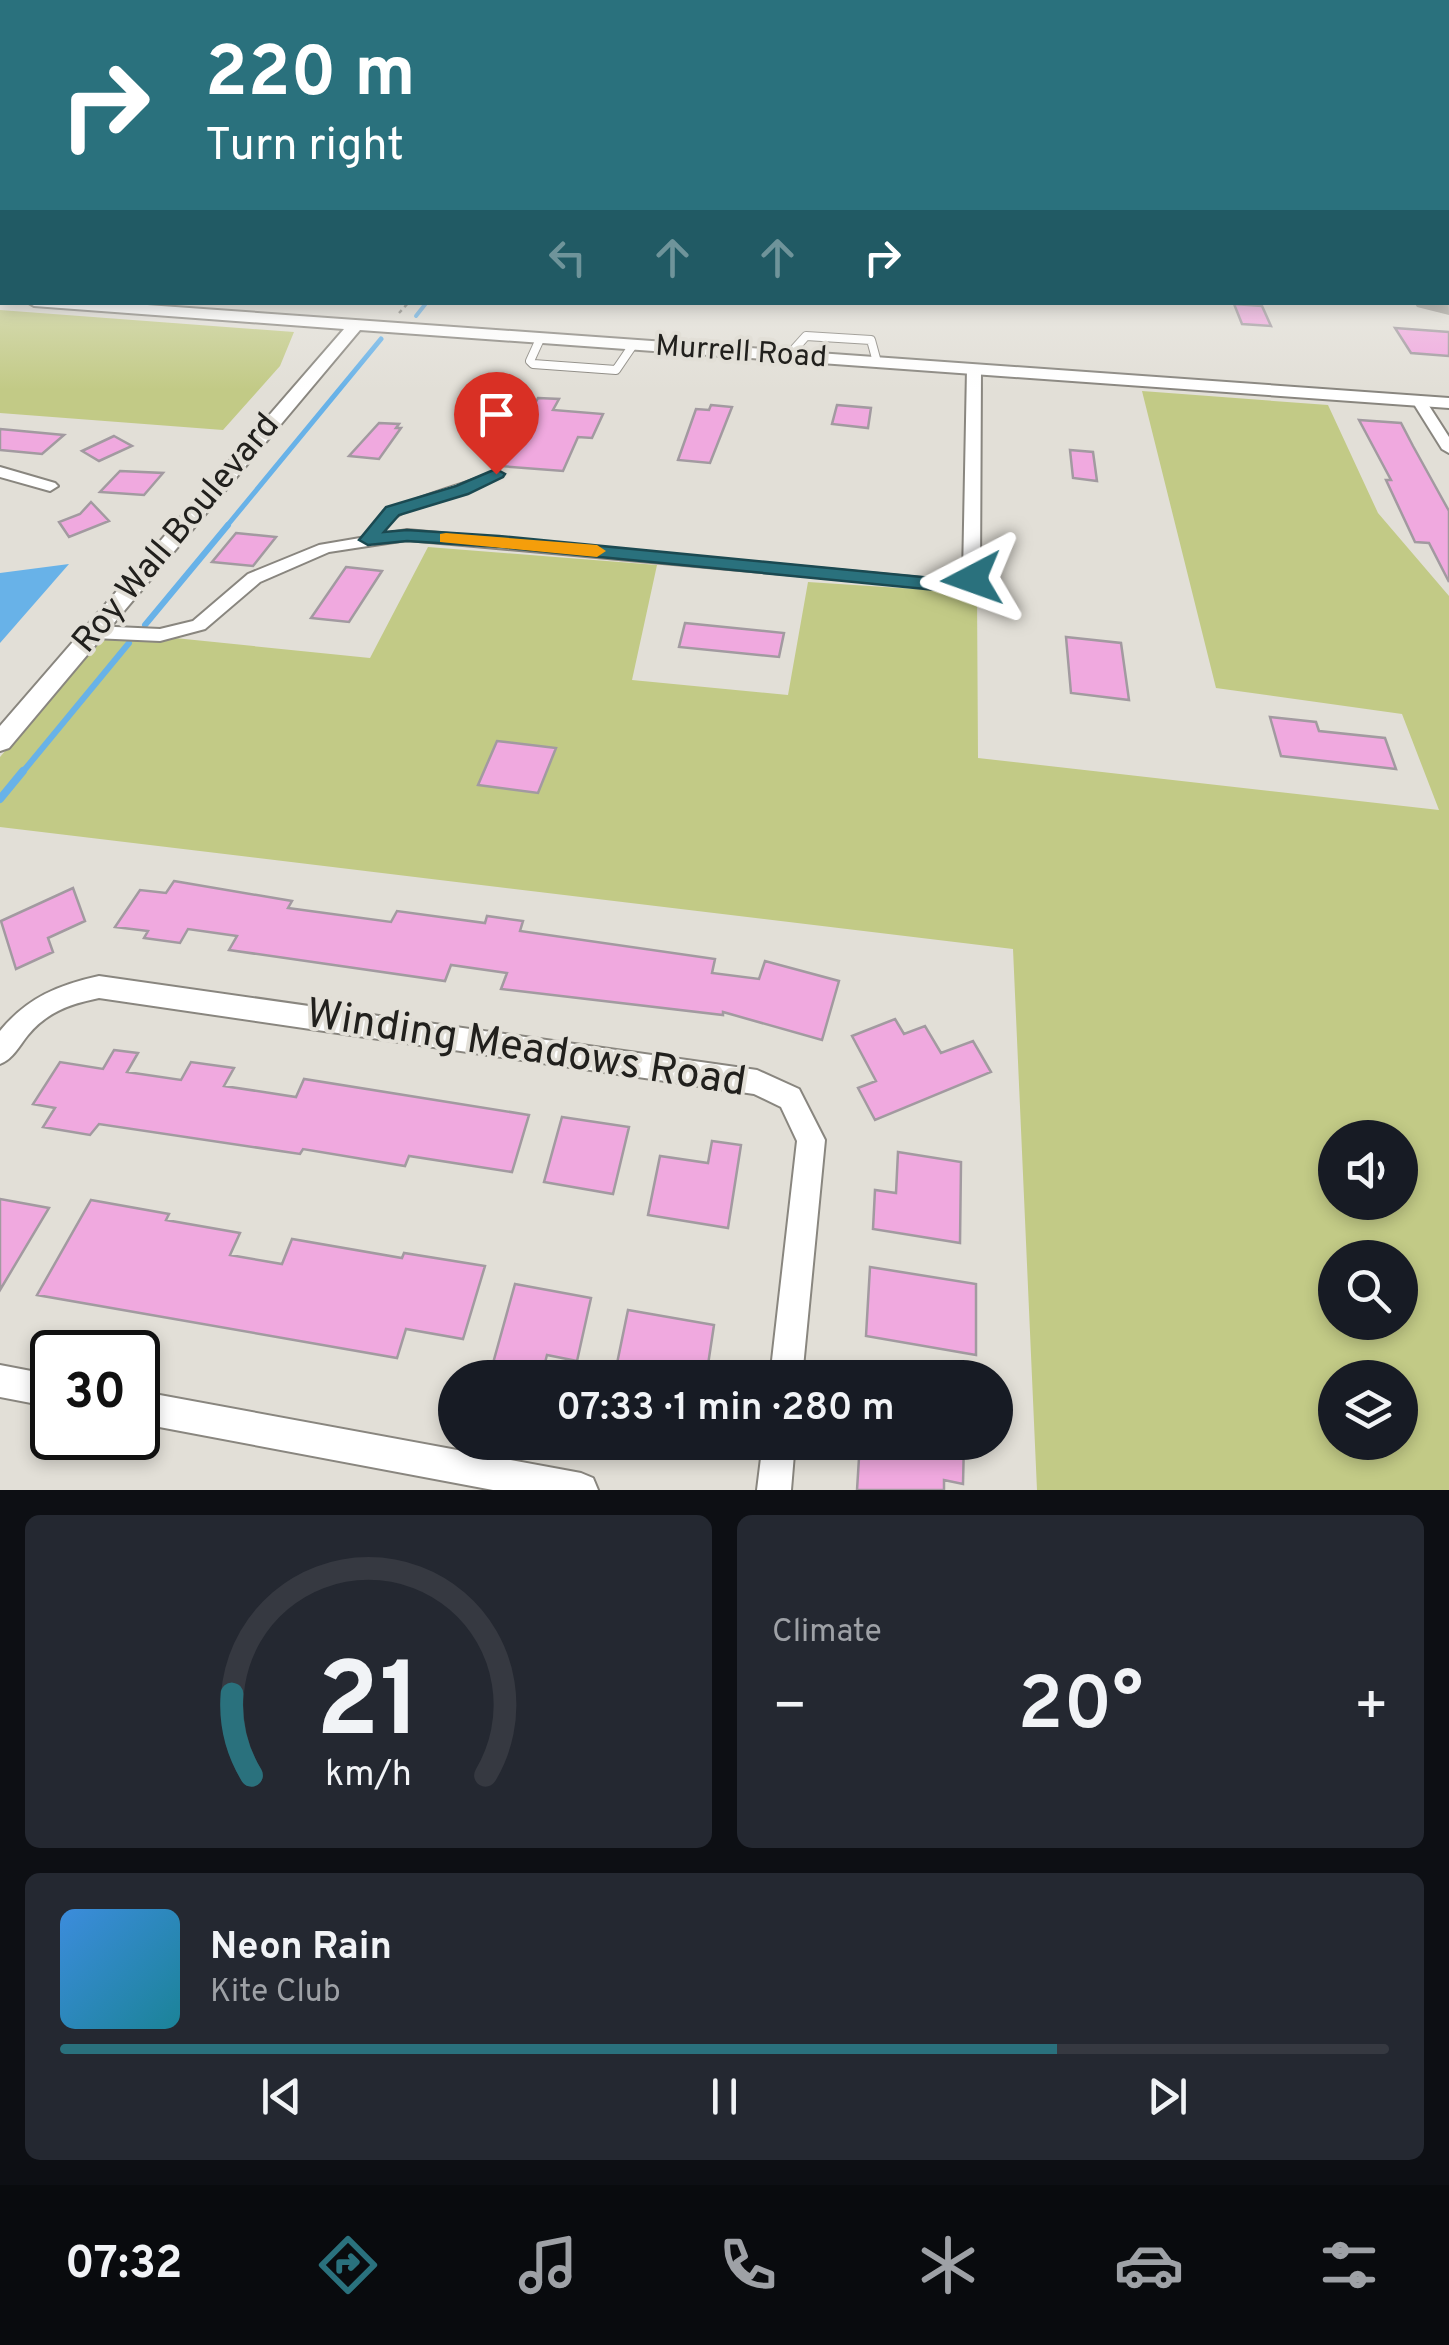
<!DOCTYPE html>
<meta charset="utf-8">
<style>
:root{--surface:#171b24;--page:#242831;--text:#f1f3f6;--muted:#9ea1a6;--line:#363941;--accent:#2a717d}
body{margin:0;font-family:Overpass,sans-serif;background:var(--page);color:var(--text);height:100vh;display:flex;flex-direction:column;font-size:38px;white-space:nowrap}
*{box-sizing:border-box;margin:0}
p{font-size:32px;color:var(--muted)}
.icon{flex:none;width:55px;height:55px;fill:none;stroke:currentColor;stroke-width:2;stroke-linecap:round;stroke-linejoin:round}
.map{position:relative;height:1490px;overflow:hidden}
.panel{display:flex;flex-direction:column;gap:25px;padding:25px;background:#0d0f14;flex:1}
.panel>*{flex:none}
.hud{position:absolute;left:0px;top:0px;width:1450px;height:305px;box-shadow:0 5px 15px #0003;background:#2a717d;color:#fff;overflow:hidden}
.fabs{position:absolute;left:1318px;top:1120px;display:grid;gap:20px}
.fabs a{display:grid;place-items:center;width:100px;height:100px;border-radius:50%;background:var(--surface);box-shadow:0 5px 15px #0003;font-size:50px}
.speed{position:absolute;left:30px;top:1330px;display:flex;gap:20px;font-size:50px;font-weight:700;text-align:center}
.speed>*{display:grid;place-content:center;width:130px;height:130px;border-radius:50%;background:var(--surface);box-shadow:0 5px 15px #0003;line-height:1}
.speed .limit{border:5px solid #111;border-radius:15px;background:#fff;color:#111}
.pin{position:absolute;display:grid;place-items:center;width:85px;height:85px;color:#fff;margin:-102px -42px;border-radius:50% 50% 50% 0;rotate:-45deg;box-shadow:0 0 10px #0007}
.pin .icon{rotate:45deg}
.me{position:absolute;width:110px;margin:-55px;rotate:266deg;stroke-linejoin:round;filter:drop-shadow(0 0 8px #0008)}
.turn{display:flex;align-items:center;gap:35px;height:210px;padding:0 40px;font-size:45px}
.turn .icon{width:130px;height:130px;stroke-width:2.5}
.turn b{display:block;font-size:70px;line-height:85px}
.lanes{display:flex;align-items:center;height:95px;padding:0 40px;background:#0003;justify-content:center;gap:50px;direction:ltr}
.lanes .off{opacity:.35}
.big{font-size:75px;font-weight:600;line-height:1.1}
.panel .tile{flex:1;display:flex;flex-direction:column;justify-content:center;gap:15px;min-width:0;padding:0 35px;border-radius:15px;background:var(--page)}
.panel .dial{align-items:center;gap:0}
.dial svg{height:260px;overflow:visible;fill:none;stroke:var(--line);stroke-width:7;stroke-linecap:round;text-anchor:middle}
.dial text{fill:var(--text);stroke:none}
.song{display:flex;align-items:center;gap:30px}
.cover{width:120px;height:120px;border-radius:15px;background:linear-gradient(135deg,hsl(210 70% 55%),hsl(190 70% 35%))}
.played{height:10px;border-radius:5px;background:linear-gradient(90deg,var(--accent) 75%,var(--line) 75%)}
.keys{display:flex;justify-content:space-around;direction:ltr}
.heat{display:flex;justify-content:space-between;align-items:center;font-size:55px;direction:ltr}
.panel .tiles{flex:1;display:grid;gap:25px;grid-template-columns:1fr 1fr}
.tile:last-child{grid-column:span 2}
.trip{position:absolute;left:438px;top:1360px;width:575px;height:100px;border-radius:50px;background:var(--surface);box-shadow:0 5px 15px #0003;font-weight:600;line-height:100px;text-align:center}
.tabs{display:flex;height:160px;justify-content:space-around;align-items:center;background:#090b0e;color:var(--muted)}
.tabs .icon{width:70px;height:70px}
.tabs .current{color:var(--accent)}
.tabs b{font-size:45px;color:var(--text)}
.map>svg:first-child{display:block}
</style>
<div class="map">
<svg width="1449" height="1490" viewBox="0 0 1449 1490">
<rect width="100%" height="100%" fill="#e2dfd7"/>
<path fill="#c2ca86" fill-rule="evenodd" d="M 0,310 L 294,332 L 280,366 L 223,430 L 0,413 Z
M 1142,391 L 1328,405 L 1378,513 L 1449,596 L 1449,1490 L 1037,1490 L 1013,949 L 0,827 L 0,757 L 106,631 L 370,658 L 428,547 L 657,565 L 632,680 L 788,695 L 808,582 L 977,593 L 978,758 L 1439,810 L 1402,714 L 1216,688 ZM 1335,1138 L 1400,1138 L 1400,1202 L 1335,1202 ZM 1335,1258 L 1400,1258 L 1400,1322 L 1335,1322 ZM 1335,1378 L 1400,1378 L 1400,1442 L 1335,1442 Z"/>
<path fill="#68b2e8" d="M 69,564 L 0,643 L 0,573 Z"/>
<g fill="none" stroke-linecap="round" stroke-linejoin="round">
<path stroke="#68b2e8" stroke-width="4" d="M 416,316 L 427,302"/>
<path stroke="#68b2e8" stroke-width="5" d="M 226,527 L 381,339"/>
<path stroke="#68b2e8" stroke-width="6" d="M 145,625 L 228,525
M 21,774 L 129,643"/>
<path stroke="#68b2e8" stroke-width="8" d="M 0,799 L 23,771"/>
<path fill="#a6a39c" fill-rule="evenodd" d="M 1448,263 L 1449,315 L 1417,307 L 1414,302 L 1448,302 Z"/>
</g>
<path fill="#f0a9df" stroke="#a29aa0" stroke-width="2.5" d="M 1234,304 L 1262,306 L 1271,326 L 1242,324 Z
M 1395,328 L 1449,332 L 1449,356 L 1411,353 Z
M 538,398 L 559,399 L 553,410 L 603,414 L 592,438 L 578,437 L 563,471 L 500,466 L 519,432 L 505,431 L 518,408 L 532,409 Z
M 711,405 L 732,407 L 710,463 L 678,460 L 696,409 L 709,410 Z
M 837,405 L 871,408 L 868,428 L 832,424 Z
M 1359,420 L 1401,423 L 1413,446 L 1449,511 L 1449,582 L 1429,543 L 1415,542 L 1386,480 L 1391,480 Z
M 379,423 L 399,424 L 396,428 L 401,428 L 379,459 L 349,456 Z
M 0,429 L 64,435 L 42,454 L 0,450 Z
M 114,436 L 132,446 L 99,461 L 82,451 Z
M 1070,450 L 1093,452 L 1097,481 L 1073,478 Z
M 120,471 L 163,473 L 144,495 L 100,492 Z
M 91,502 L 109,521 L 69,537 L 59,522 L 80,514 Z
M 236,533 L 276,537 L 253,566 L 212,562 Z
M 346,567 L 382,571 L 349,622 L 311,618 Z
M 685,623 L 784,633 L 779,657 L 679,647 Z
M 1066,637 L 1121,643 L 1129,700 L 1071,693 Z
M 1270,717 L 1316,722 L 1319,731 L 1385,738 L 1396,769 L 1281,756 Z
M 497,741 L 556,748 L 538,793 L 478,785 Z
M 174,881 L 292,901 L 288,908 L 391,922 L 397,911 L 485,923 L 487,916 L 523,921 L 520,931 L 715,959 L 712,973 L 759,979 L 765,961 L 839,981 L 822,1040 L 723,1012 L 723,1015 L 501,989 L 507,973 L 451,965 L 445,981 L 229,950 L 237,936 L 188,929 L 180,943 L 144,938 L 148,931 L 115,927 L 140,890 L 166,893 Z
M 73,888 L 85,921 L 48,938 L 53,952 L 16,969 L 1,921 Z
M 895,1019 L 904,1034 L 925,1026 L 941,1053 L 973,1041 L 991,1072 L 875,1120 L 858,1088 L 876,1081 L 852,1036 Z
M 114,1050 L 138,1053 L 127,1072 L 181,1080 L 191,1062 L 234,1068 L 224,1086 L 296,1097 L 304,1079 L 529,1115 L 512,1172 L 409,1156 L 405,1166 L 303,1149 L 300,1154 L 99,1124 L 90,1135 L 43,1127 L 55,1108 L 33,1104 L 60,1062 L 103,1069 Z
M 562,1117 L 629,1127 L 613,1194 L 544,1182 Z
M 712,1141 L 741,1145 L 728,1228 L 648,1215 L 660,1156 L 708,1163 Z
M 898,1152 L 961,1162 L 960,1243 L 873,1229 L 875,1190 L 896,1193 Z
M 0,1199 L 49,1208 L 0,1290 Z
M 91,1200 L 169,1214 L 166,1220 L 240,1233 L 230,1255 L 282,1264 L 292,1239 L 402,1258 L 404,1253 L 485,1266 L 463,1339 L 406,1329 L 397,1358 L 37,1295 Z
M 870,1267 L 976,1284 L 976,1355 L 866,1336 Z
M 515,1284 L 591,1298 L 577,1361 L 547,1355 L 541,1378 L 490,1374 Z
M 628,1310 L 714,1325 L 706,1378 L 614,1378 Z
M 860,1442 L 964,1442 L 963,1484 L 944,1480 L 944,1490 L 857,1490 Z"/>
<g fill="none" stroke-linecap="round" stroke-linejoin="round">
<defs>
<path id="service-far1" d="M 540,339 L 530,361 L 533,364 L 616,370 L 633,345
M 788,356 L 806,336 L 871,340 L 877,362
M 379,527 C 404,499 460,491 496,474"/>
<path id="service" d="M 368,539 L 381,525"/>
<path id="minor" d="M 1448,205 L 1449,205 L 1449,211 L 1448,211 Z
M 974,365 L 981,369 L 980,579 L 962,590 L 407,540 L 329,552 L 260,582 L 205,629 L 160,641 L 93,638 L 84,632 L 93,626 L 160,629 L 193,621 L 248,574 L 319,545 L 407,530 L 954,581 L 963,576 L 967,369 Z
M 1414,398 L 1424,398 L 1449,437 L 1449,453 L 1442,449 L 1412,401 Z
M 0,467 L 55,483 L 58,486 L 50,491 L 0,477 Z
M 99,976 L 757,1070 L 799,1089 L 825,1140 L 802,1378 L 770,1378 L 797,1141 L 781,1107 L 754,1094 L 99,998 C 70,1004 47,1012 28,1035 C 19,1046 13,1059 0,1064 L 0,1031 C 27,998 58,985 99,976 Z
M 0,1365 L 52,1375 L 52,1407 L 0,1397 Z
M 138,1391 L 581,1473 L 593,1478 L 598,1490 L 493,1490 L 138,1423 Z
M 763,1442 L 795,1442 L 791,1490 L 757,1490 Z"/>
<path id="tertiary" d="M 27,302 L 105,302 L 1449,398 L 1449,408 L 360,330 L 9,748 L 0,751 L 0,726 L 344,329 L 34,306 Z"/>
</defs>
<use href="#service-far1" stroke="#89867f" stroke-width="10"/>
<use href="#service" stroke="#89867f" stroke-width="12"/>
<use href="#minor" stroke="#89867f" stroke-width="4"/>
<use href="#tertiary" stroke="#89867f" stroke-width="4"/>
<path stroke="#8b8983" stroke-width="2.5" stroke-dasharray="4 4" stroke-linecap="butt" d="M 399,313 L 409,302"/>
<use href="#service-far1" stroke="#fff" stroke-width="8"/>
<use href="#service" stroke="#fff" stroke-width="9"/>
<use href="#minor" fill="#fff" fill-rule="evenodd"/>
<use href="#tertiary" fill="#fff" fill-rule="evenodd"/>
</g>
<linearGradient id="sky" x2="0" y2="1"><stop stop-color="#75b3e8"/><stop offset="0.47" stop-color="#f2f1ed"/><stop offset="1" stop-color="#f2f1ed" stop-opacity="0"/></linearGradient>
<rect width="1449" height="390" fill="url(#sky)"/>
<path fill="#2a717d" stroke="#1b4951" stroke-width="2.5" d="M 496,469 L 505,474 L 503,477 L 468,494 L 399,515 L 384,532 L 407,530 L 499,536 L 953,580 L 972,573 L 981,579 L 956,592 L 499,547 L 407,541 L 368,545 L 359,540 L 386,507 L 456,486 Z"/>
<path fill="#f59e0b" d="M 446,533 L 597,545 L 606,551 L 597,557 L 440,542 L 440,534 Z"/>
<g text-anchor="middle" dominant-baseline="central" stroke-width="8" stroke-linejoin="round" paint-order="stroke">
<g font-size="30" fill="#21201d" stroke="#e2dfd7">
<text transform="translate(741 353) rotate(4)">Murrell Road</text>
</g>
<g font-size="35" fill="#21201d" stroke="#e2dfd7">
<text transform="translate(177 534) rotate(-50)">Roy Wall Boulevard</text>
</g>
<g font-size="42" fill="#21201d" stroke="#e2dfd7">
<text transform="translate(526 1050) rotate(9)">Winding Meadows Road</text>
</g>
</g>
</svg>
<div class="fabs">
<a><svg class="icon" aria-label="sound" viewBox="0 0 24 24"><path d="M4 9h4l5-4v14l-5-4H4zM17 9q2 3 0 6"/></svg></a>
<a><svg class="icon" aria-label="search" viewBox="0 0 24 24"><circle cx="10" cy="10" r="6"/><path d="M15 15l6 6"/></svg></a>
<a><svg class="icon" aria-label="layers" viewBox="0 0 24 24"><path d="M12 4l9 5-9 5-9-5zM3 14l9 5 9-5"/></svg></a>
</div>
<div class="speed"><div class="limit">30</div></div>
<div class="pin" style="left:496px;top:474px;background:#d93025"><svg class="icon" aria-label="arrive" viewBox="0 0 24 24"><path d="M6 21V4h12l-3 4 3 4H6"/></svg></div>
<svg class="me" style="left:972px;top:579px" viewBox="-20 -20 40 40"><path d="M0-17L14 15 0 8-14 15z" fill="#2a717d" stroke="#fff" stroke-width="4"/></svg>
<div class="trip">07:33 · 1 min · 280 m</div>
<div class="hud">
<div class="turn"><svg class="icon" aria-label="right" viewBox="0 0 24 24"><path d="M7 20v-9h11M14 6l5 5-5 5"/></svg><div><b>220 m</b>Turn right</div></div>
<div class="lanes"><svg class="icon off" aria-label="left" viewBox="0 0 24 24"><path d="M17 20v-9H6M10 6l-5 5 5 5"/></svg><svg class="icon off" aria-label="ahead" viewBox="0 0 24 24"><path d="M12 20V5M6 11l6-6 6 6"/></svg><svg class="icon off" aria-label="ahead" viewBox="0 0 24 24"><path d="M12 20V5M6 11l6-6 6 6"/></svg><svg class="icon" aria-label="right" viewBox="0 0 24 24"><path d="M7 20v-9h11M14 6l5 5-5 5"/></svg></div>
</div>
</div>
<section class="panel">
<div class="tiles">
<div class="tile dial"><svg viewBox="0 0 100 80">
<path d="M14 69A42 42 0 1 1 86 69"/>
<path d="M14 69A42 42 0 0 1 8 44" stroke="#2a717d"/>
<text x="50" y="56" font-size="32" font-weight="700">21</text>
<text x="50" y="72" font-size="11">km/h</text>
</svg></div>
<div class="tile"><p>Climate</p>
<div class="heat"><a>−</a><b class="big">20°</b><a>+</a></div>
</div>
<div class="tile">
<div class="song"><i class="cover"></i><div><b>Neon Rain</b><p>Kite Club</p></div></div>
<div class="played"></div>
<div class="keys"><svg class="icon" aria-label="previous" viewBox="0 0 24 24"><path d="M18 5L8 12l10 7zM5 5v14"/></svg><svg class="icon" aria-label="pause" viewBox="0 0 24 24"><path d="M8 5v14M16 5v14"/></svg><svg class="icon" aria-label="next" viewBox="0 0 24 24"><path d="M6 5l10 7-10 7zM19 5v14"/></svg></div>
</div>
</div>
</section>
<nav class="tabs">
<b>07:32</b>
<svg class="icon current" aria-label="directions" viewBox="0 0 24 24"><path d="M12 3l9 9-9 9-9-9zM9 14v-3h6M13 9l2 2-2 2"/></svg>
<svg class="icon" aria-label="music" viewBox="0 0 24 24"><path d="M9 18V5l10-2v13"/><circle cx="6" cy="18" r="3"/><circle cx="16" cy="16" r="3"/></svg>
<svg class="icon" aria-label="phone" viewBox="0 0 24 24"><path d="M5 4h4l2 5-3 2q2 4 5 5l2-3 5 2v4C11 20 4 13 5 4z"/></svg>
<svg class="icon" aria-label="climate" viewBox="0 0 24 24"><path d="M12 3v18M4 7l16 10M4 17L20 7"/></svg>
<svg class="icon" aria-label="car" viewBox="0 0 24 24"><path d="M5 17H2v-5l4-1 3-4h7l3 4 3 1v5h-3M9 17h6M6 11h13"/><circle cx="7" cy="17" r="2"/><circle cx="17" cy="17" r="2"/></svg>
<svg class="icon" aria-label="filters" viewBox="0 0 24 24"><path d="M4 7h16M4 17h16"/><circle cx="9" cy="7" r="2"/><circle cx="15" cy="17" r="2"/></svg>
</nav>
